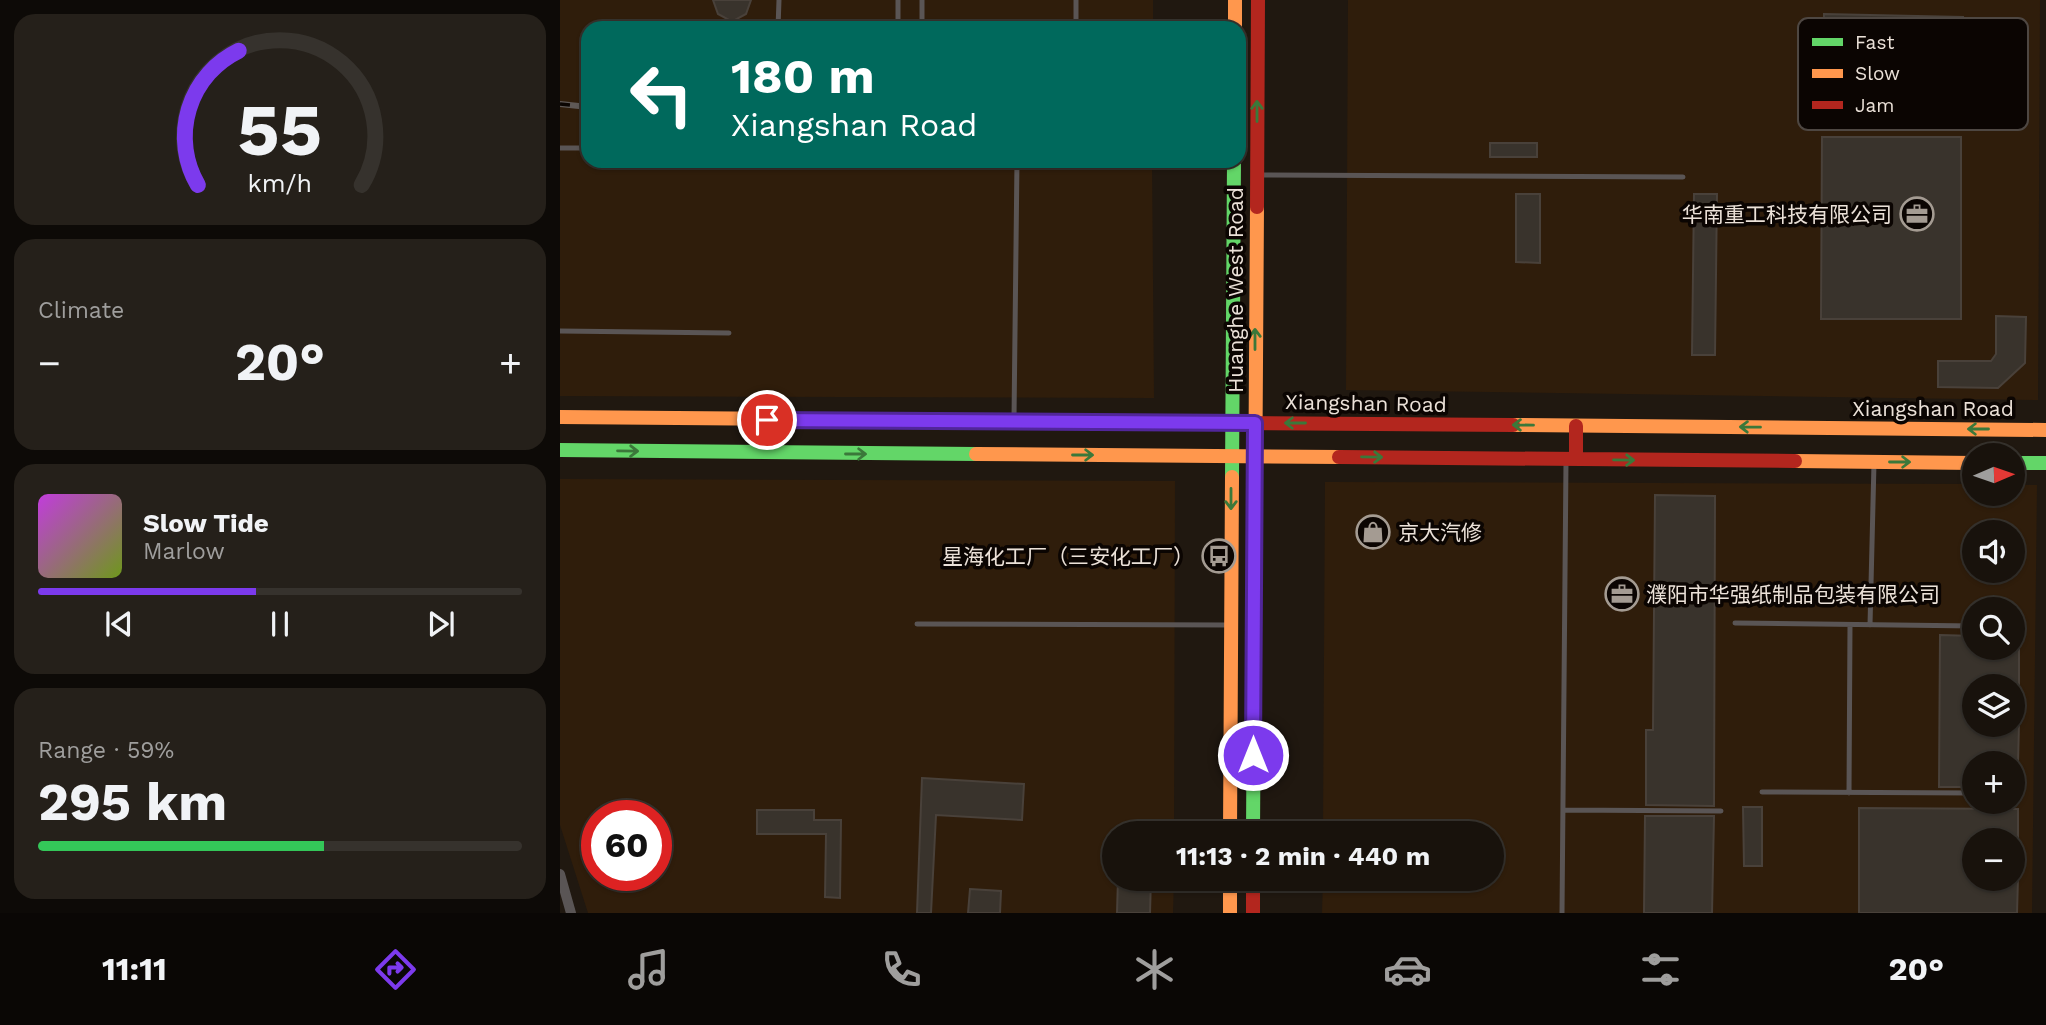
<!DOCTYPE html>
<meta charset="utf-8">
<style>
:root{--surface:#18120c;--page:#25201a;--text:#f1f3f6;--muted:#9f9e9d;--line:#36322d;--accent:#7c3aed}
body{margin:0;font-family:"Work Sans","Noto Sans SC",sans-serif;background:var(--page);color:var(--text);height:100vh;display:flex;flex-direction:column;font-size:26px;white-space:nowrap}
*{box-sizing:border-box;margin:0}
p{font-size:23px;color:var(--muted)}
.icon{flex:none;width:38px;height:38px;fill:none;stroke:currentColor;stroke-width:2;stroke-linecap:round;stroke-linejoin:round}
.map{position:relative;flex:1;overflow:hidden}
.drawer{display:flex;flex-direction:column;gap:14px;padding:14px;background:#0d0a07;width:560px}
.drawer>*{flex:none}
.top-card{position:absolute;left:21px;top:21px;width:665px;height:147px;border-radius:21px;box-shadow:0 2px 5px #0004,0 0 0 2px var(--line);background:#00695c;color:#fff;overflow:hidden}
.needle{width:46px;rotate:88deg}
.fabs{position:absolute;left:1402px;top:443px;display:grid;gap:14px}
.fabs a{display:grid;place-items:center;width:63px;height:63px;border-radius:50%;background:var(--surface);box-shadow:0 2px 5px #0004,0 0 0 2px var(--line);font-size:35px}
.speed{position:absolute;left:21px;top:800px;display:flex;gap:14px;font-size:35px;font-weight:700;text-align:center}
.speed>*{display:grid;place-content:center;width:91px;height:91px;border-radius:50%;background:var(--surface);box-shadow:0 2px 5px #0004,0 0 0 2px var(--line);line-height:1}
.speed .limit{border:10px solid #d22;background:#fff;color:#111}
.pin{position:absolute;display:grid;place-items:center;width:60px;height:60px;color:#fff;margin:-30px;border:4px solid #fff;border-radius:50%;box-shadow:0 2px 7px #0007}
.me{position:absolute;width:77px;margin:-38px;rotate:0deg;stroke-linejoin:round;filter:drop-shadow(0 0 5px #0008)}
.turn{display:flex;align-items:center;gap:24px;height:147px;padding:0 35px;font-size:32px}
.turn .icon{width:91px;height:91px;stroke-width:2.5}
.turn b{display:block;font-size:49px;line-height:60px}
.big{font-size:52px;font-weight:700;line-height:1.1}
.drawer .tile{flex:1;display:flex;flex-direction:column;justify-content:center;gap:10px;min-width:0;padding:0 24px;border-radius:21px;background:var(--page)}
.drawer .dial{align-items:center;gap:0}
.dial svg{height:182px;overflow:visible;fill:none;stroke:var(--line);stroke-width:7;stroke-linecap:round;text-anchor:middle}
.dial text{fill:var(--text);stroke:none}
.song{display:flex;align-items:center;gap:21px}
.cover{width:84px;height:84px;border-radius:10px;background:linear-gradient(135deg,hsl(290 70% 55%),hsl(80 70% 35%))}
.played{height:7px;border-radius:4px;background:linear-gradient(90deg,var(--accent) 45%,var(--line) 45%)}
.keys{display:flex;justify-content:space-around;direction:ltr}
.heat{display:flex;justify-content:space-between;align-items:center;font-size:38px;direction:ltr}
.charge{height:10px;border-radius:5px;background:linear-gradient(90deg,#34c759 59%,var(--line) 0)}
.trip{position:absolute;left:542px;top:821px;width:402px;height:70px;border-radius:35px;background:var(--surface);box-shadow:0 2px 5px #0004,0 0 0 2px var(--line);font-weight:700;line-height:70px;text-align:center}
.menu{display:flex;height:112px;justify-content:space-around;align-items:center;background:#0a0705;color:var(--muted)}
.menu .icon{width:49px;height:49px}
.menu .active{color:var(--accent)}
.menu b{font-size:32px;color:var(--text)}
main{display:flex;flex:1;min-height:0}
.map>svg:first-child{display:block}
</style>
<main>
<section class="drawer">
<div class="tile dial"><svg viewBox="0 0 100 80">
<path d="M14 69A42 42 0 1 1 86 69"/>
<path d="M14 69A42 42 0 0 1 32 10" stroke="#7c3aed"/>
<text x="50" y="56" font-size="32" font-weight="700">55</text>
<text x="50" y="72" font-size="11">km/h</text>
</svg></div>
<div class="tile"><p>Climate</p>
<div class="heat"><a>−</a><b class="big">20°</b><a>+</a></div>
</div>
<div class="tile">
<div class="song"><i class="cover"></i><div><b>Slow Tide</b><p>Marlow</p></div></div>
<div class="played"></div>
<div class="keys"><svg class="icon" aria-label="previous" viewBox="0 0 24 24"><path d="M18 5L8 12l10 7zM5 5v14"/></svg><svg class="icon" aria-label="pause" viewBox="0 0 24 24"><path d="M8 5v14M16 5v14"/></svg><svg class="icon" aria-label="next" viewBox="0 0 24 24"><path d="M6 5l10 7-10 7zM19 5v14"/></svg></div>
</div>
<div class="tile"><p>Range · 59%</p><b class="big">295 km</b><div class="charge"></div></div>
</section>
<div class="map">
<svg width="1486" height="913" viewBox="0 0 1486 913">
<rect width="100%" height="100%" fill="#201810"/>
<path fill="#2f1d0b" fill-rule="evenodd" d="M 0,0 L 593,0 L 593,28 L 28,28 L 28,161 L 592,161 L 594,398 L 0,396 Z
M 788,0 L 1480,0 L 1478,400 L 786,390 Z
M 0,479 L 615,481 L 614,833 L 555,833 L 555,878 L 614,879 L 613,913 L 28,913 L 0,825 ZM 37,816 L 96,816 L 96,875 L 37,875 Z
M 765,482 L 1414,484 L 1414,494 L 1452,494 L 1453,485 L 1477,485 L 1472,913 L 762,913 L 763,879 L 933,878 L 933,833 L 763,833 ZM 1414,532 L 1452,532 L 1452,570 L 1414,570 ZM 1414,609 L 1452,609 L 1452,648 L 1414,648 ZM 1414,686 L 1452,686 L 1452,724 L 1414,724 ZM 1414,763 L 1452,763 L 1452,802 L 1414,802 ZM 1414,840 L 1452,840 L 1452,878 L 1414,878 Z"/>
<path fill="#39332c" stroke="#49413a" stroke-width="2" d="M 153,0 L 191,0 L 186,14 L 175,20 L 169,20 L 158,14 Z
M 1264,14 L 1403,17 L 1401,107 L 1262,104 Z
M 1262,137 L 1401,137 L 1401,319 L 1261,319 Z
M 930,143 L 977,143 L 977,157 L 930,157 Z
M 956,194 L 980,194 L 980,263 L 956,262 Z
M 1134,194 L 1157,194 L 1155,355 L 1132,355 Z
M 1436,316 L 1466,317 L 1465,363 L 1438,388 L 1378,387 L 1378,361 L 1431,361 L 1436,354 Z
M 1095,495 L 1155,496 L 1154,806 L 1086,805 L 1086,730 L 1093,730 Z
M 1380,635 L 1414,636 L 1414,648 L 1459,648 L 1459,686 L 1414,686 L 1414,724 L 1459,724 L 1458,763 L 1414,763 L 1414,787 L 1379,787 Z
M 362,778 L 464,784 L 462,820 L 376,815 L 371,913 L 357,913 Z
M 1183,807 L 1202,807 L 1202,866 L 1184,866 Z
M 1299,808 L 1458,809 L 1458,840 L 1414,840 L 1414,878 L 1458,878 L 1457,913 L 1299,913 Z
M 197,810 L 254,810 L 254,820 L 281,820 L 280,898 L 265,897 L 266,834 L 197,834 Z
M 1085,816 L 1154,816 L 1152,913 L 1084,913 Z
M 558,878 L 591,878 L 590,913 L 557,913 Z
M 410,889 L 441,891 L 440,913 L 408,913 Z"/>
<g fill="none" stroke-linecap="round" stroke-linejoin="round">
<path stroke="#5a5555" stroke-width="5" d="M 516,0 L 516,28
M 218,28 L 219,0
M 338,28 L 338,0
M 362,28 L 362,0
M 0,148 L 28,148
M 700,175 L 1123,177
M 0,331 L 169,333
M 454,418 L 457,161
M 1175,623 L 1414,626
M 357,624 L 668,625
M 1310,625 L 1314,463
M 1452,626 L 1463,626
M 1202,792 L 1414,793
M 1289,793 L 1290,625
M 1452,794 L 1458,794
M 1003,810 L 1161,811
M 1002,913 L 1006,461"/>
<path stroke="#5a5555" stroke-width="10" d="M 0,874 L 11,913"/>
<path stroke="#63d668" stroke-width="14" d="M 0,450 L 416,454
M 1452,463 L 1486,463
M 672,477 L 674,161
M 693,833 L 695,518"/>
<path stroke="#ff974d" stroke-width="14" d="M 675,0 L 675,28
M 0,417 L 547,422
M 953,425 L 1486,430
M 416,454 L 779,457
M 1235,461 L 1414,463
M 695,518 L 697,207
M 670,833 L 672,477
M 670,878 L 670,913"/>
<path stroke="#b3261e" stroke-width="14" d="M 697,207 L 698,0
M 547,422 L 953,425
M 1016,426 L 1016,459
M 779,457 L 1235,461
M 693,878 L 693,913"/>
<defs>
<path id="rail" d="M 0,104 L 28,107"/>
</defs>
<use href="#rail" stroke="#5f5956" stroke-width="6"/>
<use href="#rail" stroke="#0b0502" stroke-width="3.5" stroke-dasharray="10" stroke-linecap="butt"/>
</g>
<defs><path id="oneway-shaft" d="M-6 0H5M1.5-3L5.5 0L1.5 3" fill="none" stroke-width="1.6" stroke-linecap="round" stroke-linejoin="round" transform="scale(1.75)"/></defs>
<g stroke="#3b783a">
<use href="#oneway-shaft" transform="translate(697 111) rotate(-90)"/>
<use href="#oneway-shaft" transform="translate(695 339) rotate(-90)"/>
<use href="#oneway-shaft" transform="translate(735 423) rotate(-180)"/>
<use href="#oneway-shaft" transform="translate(963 425) rotate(-179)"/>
<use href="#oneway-shaft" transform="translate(1190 427) rotate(-179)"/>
<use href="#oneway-shaft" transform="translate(1418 429) rotate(-180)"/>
<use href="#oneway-shaft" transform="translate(68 451) rotate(1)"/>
<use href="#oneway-shaft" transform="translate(296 454)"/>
<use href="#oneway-shaft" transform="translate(523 455)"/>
<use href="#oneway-shaft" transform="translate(812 457) rotate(1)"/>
<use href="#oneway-shaft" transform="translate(1064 460) rotate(1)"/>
<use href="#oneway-shaft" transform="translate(1340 462)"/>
<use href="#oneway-shaft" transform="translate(671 499) rotate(90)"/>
</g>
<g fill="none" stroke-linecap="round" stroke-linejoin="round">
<defs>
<path id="route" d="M 207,420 L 695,423 L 693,755"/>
</defs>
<use href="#route" stroke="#51269a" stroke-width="18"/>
<use href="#route" stroke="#7c3aed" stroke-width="12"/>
</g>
<defs>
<symbol id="office-ring" viewBox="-11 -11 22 22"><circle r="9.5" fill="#0b0502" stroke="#a49b92" stroke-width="1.5"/><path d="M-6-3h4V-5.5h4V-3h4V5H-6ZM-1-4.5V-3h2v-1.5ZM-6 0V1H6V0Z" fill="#a49b92"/></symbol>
<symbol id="shop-ring" viewBox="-11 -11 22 22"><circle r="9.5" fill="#0b0502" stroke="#a49b92" stroke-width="1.5"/><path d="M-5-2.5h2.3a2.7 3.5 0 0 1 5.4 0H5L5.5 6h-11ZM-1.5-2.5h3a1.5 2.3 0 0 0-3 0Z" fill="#a49b92"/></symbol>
<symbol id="bus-ring" viewBox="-11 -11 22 22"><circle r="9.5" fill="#0b0502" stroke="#a49b92" stroke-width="1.5"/><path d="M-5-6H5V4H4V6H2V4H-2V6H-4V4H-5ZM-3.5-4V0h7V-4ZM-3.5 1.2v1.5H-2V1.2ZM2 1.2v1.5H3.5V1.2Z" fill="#a49b92"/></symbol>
</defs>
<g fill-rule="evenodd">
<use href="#office-ring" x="1338" y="195" width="38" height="38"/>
<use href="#shop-ring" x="794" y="513" width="38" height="38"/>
<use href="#bus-ring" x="640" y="537" width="38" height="38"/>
<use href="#office-ring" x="1043" y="575" width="38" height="38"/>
</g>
<g text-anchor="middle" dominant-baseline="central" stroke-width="7" stroke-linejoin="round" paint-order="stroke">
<g font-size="21" fill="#ebe1d8" stroke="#0b0502" text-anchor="end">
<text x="1332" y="214">华南重工科技有限公司</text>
<text x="838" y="532" text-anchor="start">京大汽修</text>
<text x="634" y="556">星海化工厂（三安化工厂）</text>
<text x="1086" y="594" text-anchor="start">濮阳市华强纸制品包装有限公司</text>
</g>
<g font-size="21" fill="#ebe1d8" stroke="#0b0502">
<text transform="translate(675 290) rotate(-90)">Huanghe West Road</text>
<text transform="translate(806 403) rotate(1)">Xiangshan Road</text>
<text x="1373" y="408">Xiangshan Road</text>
</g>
</g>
<rect x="1238" y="18" width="230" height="112" rx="10" fill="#0b0502" stroke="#4e4742" stroke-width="2"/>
<rect x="1252" y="38" width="31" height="8" fill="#63d668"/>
<rect x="1252" y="69" width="31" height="9" fill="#ff974d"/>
<rect x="1252" y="101" width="31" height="8" fill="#b3261e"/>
<g font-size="19" fill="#ebe1d8">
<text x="1295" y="49">Fast</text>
<text x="1295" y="80">Slow</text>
<text x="1295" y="112">Jam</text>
</g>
</svg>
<div class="fabs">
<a><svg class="needle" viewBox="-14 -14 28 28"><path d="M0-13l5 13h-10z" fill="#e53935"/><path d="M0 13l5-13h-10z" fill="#9f9e9d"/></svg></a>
<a><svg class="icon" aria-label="sound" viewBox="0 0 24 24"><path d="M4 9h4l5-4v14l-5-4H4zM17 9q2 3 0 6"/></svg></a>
<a><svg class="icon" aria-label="search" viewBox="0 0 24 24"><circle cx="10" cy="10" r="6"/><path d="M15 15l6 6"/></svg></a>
<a><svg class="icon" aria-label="layers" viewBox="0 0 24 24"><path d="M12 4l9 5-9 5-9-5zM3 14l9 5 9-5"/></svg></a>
<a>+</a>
<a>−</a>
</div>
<div class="speed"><div class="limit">60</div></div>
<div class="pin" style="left:207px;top:420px;background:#d93025"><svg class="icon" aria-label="arrive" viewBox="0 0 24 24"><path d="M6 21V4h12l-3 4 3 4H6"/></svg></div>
<svg class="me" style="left:693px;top:755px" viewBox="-20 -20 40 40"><circle r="17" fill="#7c3aed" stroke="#fff" stroke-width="3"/><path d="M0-11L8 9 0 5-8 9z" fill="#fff"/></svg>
<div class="trip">11:13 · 2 min · 440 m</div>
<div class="top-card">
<div class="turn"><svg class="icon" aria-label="left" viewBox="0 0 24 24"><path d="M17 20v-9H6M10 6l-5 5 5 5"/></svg><div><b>180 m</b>Xiangshan Road</div></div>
</div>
</div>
</main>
<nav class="menu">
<b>11:11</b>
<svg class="icon active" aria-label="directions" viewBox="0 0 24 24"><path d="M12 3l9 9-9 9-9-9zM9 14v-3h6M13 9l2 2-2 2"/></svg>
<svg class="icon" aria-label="music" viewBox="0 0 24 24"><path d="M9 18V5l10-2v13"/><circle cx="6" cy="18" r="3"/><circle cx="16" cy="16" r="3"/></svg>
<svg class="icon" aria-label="phone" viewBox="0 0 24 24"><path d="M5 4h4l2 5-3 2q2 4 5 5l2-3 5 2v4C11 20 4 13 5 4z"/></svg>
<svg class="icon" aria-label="climate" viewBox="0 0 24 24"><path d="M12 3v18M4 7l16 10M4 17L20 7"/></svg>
<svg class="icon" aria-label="car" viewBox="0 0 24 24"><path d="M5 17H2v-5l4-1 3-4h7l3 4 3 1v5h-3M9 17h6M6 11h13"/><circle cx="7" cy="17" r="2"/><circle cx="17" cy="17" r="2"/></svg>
<svg class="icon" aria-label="filters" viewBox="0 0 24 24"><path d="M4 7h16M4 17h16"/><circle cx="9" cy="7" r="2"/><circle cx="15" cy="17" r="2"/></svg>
<b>20°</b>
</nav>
